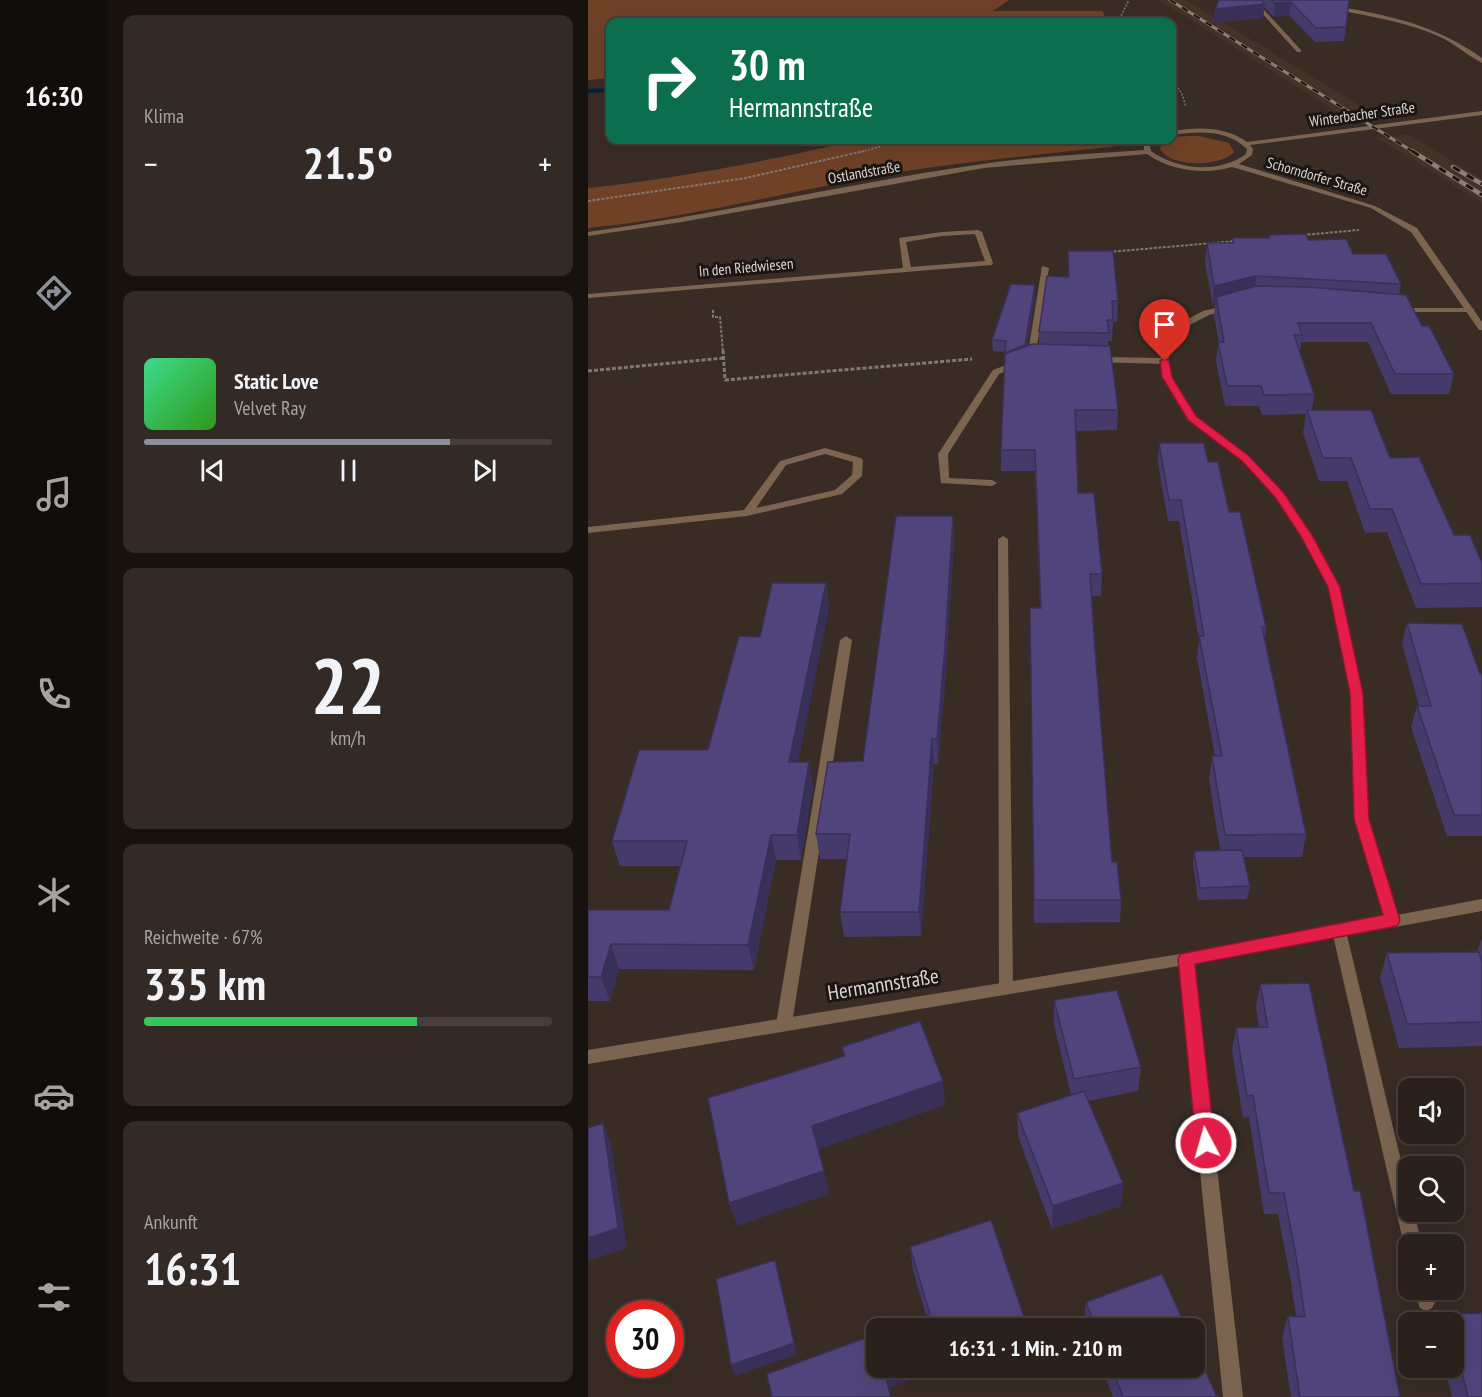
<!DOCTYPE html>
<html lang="de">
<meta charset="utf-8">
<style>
:root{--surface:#2b211c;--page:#332925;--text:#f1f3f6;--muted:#a6a3a3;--line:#473e3b;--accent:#8c9099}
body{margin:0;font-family:"PT Sans Narrow",sans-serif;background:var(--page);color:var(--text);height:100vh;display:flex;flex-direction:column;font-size:22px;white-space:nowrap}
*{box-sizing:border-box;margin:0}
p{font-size:20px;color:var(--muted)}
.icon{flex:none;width:33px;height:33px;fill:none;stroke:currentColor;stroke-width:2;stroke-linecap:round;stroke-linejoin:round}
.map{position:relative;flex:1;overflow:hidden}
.side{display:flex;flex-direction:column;gap:15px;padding:15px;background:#18120f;width:480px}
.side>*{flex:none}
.top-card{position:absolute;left:18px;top:18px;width:570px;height:126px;border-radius:12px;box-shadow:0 6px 24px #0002,0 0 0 2px var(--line);background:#0b6e4f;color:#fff;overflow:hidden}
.tools{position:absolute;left:810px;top:1078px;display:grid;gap:12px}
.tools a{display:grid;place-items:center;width:66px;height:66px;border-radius:12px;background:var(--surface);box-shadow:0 6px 24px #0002,0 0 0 2px var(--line);font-size:30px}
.speed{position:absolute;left:18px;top:1300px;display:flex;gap:12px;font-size:30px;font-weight:700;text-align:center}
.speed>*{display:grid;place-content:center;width:78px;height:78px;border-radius:50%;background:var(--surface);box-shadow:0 6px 24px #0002,0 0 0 2px var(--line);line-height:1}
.speed .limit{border:9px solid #d22;background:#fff;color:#111}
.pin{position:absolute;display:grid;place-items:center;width:51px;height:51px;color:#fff;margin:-62px -26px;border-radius:50% 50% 50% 0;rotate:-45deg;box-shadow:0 0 6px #0007}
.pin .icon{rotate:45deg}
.me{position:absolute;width:66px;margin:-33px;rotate:354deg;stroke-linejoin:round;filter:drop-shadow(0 0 4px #0008)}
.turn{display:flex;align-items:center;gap:21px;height:126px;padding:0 24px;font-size:27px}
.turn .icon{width:78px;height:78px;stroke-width:2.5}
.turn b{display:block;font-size:42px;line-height:51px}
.big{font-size:45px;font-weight:800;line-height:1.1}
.side .widget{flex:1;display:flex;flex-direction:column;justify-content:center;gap:9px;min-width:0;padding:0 21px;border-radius:12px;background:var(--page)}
.side .dial{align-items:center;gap:0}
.dial b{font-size:78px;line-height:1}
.song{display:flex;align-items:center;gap:18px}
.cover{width:72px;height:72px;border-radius:9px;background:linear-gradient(135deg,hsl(150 70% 55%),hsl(110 70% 35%))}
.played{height:6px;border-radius:3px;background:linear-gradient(90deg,var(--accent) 75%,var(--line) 75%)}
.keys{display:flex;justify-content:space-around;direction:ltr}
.heat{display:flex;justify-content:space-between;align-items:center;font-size:33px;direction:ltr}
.charge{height:9px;border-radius:4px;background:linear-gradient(90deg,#34c759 67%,var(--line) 0)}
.trip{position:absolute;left:278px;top:1318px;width:339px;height:60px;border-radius:12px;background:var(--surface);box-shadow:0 6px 24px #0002,0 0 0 2px var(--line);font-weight:800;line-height:60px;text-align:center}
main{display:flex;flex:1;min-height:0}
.menu{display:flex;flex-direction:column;width:108px;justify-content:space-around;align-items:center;background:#110d0b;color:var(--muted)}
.menu .icon{width:42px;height:42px}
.menu .active{color:var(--accent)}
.menu b{font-size:27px;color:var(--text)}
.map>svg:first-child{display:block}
</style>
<main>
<nav class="menu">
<b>16:30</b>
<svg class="icon active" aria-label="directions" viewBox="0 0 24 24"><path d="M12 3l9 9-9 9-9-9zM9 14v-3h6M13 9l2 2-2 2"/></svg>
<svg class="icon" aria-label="music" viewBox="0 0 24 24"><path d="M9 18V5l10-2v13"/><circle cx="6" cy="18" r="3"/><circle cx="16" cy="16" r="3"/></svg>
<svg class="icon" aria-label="phone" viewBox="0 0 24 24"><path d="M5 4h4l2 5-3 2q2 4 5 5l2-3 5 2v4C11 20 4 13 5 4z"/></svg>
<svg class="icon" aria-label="climate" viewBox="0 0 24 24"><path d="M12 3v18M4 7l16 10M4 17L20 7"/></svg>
<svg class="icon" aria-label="car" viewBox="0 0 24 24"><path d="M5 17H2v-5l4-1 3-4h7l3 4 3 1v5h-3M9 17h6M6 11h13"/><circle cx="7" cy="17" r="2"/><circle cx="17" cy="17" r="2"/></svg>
<svg class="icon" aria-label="filters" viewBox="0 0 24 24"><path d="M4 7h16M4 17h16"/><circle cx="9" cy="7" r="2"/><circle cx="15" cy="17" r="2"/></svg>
</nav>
<section class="side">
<div class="widget"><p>Klima</p>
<div class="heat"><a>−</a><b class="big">21.5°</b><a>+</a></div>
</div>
<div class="widget">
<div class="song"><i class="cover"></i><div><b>Static Love</b><p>Velvet Ray</p></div></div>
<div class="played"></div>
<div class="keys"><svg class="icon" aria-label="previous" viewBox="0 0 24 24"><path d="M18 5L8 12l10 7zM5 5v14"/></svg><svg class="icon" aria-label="pause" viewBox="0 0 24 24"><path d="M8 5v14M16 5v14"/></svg><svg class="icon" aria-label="next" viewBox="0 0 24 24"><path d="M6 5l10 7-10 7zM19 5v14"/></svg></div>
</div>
<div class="widget dial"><b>22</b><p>km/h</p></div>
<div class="widget"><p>Reichweite · 67%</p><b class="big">335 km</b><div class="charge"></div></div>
<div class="widget"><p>Ankunft</p><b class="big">16:31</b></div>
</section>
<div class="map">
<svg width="894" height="1397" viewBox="0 0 894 1397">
<rect width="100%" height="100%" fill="#392c25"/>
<path fill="#453227" d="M 571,0 L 598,0 L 784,113 L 757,117 Z
M 820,134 L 894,179 L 894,203 L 790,138 Z"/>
<path fill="#6f4227" d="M 0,0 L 421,0 L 405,11 L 515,11 L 517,22 L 22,22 L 22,78 L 0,80 Z
M 611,136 L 641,143 L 646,152 C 633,167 580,168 572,148 C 580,135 597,136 611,136 Z
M 270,140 L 547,140 L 529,146 C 443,156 357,163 272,179 C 182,196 92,219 0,228 L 0,188 C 92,178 180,161 270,140 Z"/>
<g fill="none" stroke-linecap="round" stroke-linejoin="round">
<path fill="#002436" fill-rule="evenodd" d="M 22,88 L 22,92 L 0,93 L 0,89 Z"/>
<path stroke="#837871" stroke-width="1.5" stroke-dasharray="2 1.5" stroke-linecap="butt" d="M 530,22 L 541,0
M 584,79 L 594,94 L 598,107
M 270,153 L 314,140"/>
<path stroke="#837871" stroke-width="2" stroke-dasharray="3 1.5" stroke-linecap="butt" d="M 0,201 L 158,178 L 276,151
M 715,235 L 771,230
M 521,252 L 648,241
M 125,310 L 125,317 L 132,317 L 135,352"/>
<path stroke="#837871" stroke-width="3" stroke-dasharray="4 2" stroke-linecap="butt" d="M 135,350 L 137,380 L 384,359
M 0,371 L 136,358"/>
<path fill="#7b6551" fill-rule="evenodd" d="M 662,0 L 667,0 L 713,50 L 713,52 L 709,52 Z
M 454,266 L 461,268 L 447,359 L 443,362 L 439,359 Z
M 509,357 L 577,358 L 581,361 L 577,364 L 506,362 L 505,360 Z
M 429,361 L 433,364 L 432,366 L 411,374 L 360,454 L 361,478 L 404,480 L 409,483 L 404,486 L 353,483 L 350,454 L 405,370 Z
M 415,536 L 420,539 L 425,987 L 423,991 L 418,993 L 413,991 L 411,987 L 410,539 Z
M 258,636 L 264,640 L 204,1024 L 201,1029 L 196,1031 L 191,1029 L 188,1024 L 252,640 Z
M 751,925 L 756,927 L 758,931 L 820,1190 L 820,1212 L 826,1212 L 834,1245 L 820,1245 L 820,1252 L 816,1245 L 744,931 L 746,927 Z
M 826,1290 L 844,1290 L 847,1302 L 844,1308 L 838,1311 L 832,1308 Z"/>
<path fill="#7b6551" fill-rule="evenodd" d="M 390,230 L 394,232 L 405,263 L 404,265 L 0,298 L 0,294 L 315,268 L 311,238 L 354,232 ZM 387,234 L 397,261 L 323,267 L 318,242 L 354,236 Z
M 641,305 L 645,307 L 644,309 L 621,315 L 588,332 L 580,360 L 583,377 L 608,416 L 661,456 L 695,493 L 723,535 L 751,587 L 775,693 L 780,819 L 809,915 L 894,899 L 894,911 L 606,964 L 655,1397 L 635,1397 L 591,966 L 0,1064 L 0,1050 L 598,953 L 796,917 L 766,819 L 763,693 L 741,587 L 713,535 L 687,497 L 655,460 L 599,418 L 575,377 L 572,360 L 581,329 L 615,311 Z
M 807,308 L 883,308 L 887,310 L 883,312 L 807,312 Z
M 237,448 L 273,458 L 275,460 L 274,476 L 254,494 L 159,516 L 0,533 L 0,527 L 156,510 L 192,461 ZM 237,454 L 265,462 L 264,475 L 247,490 L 168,508 L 198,465 Z"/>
<path fill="#7b6551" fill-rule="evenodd" d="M 746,6 C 801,15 848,25 894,58 L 894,63 C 879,55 866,43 850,36 C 816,21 780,16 744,9 Z
M 894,111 L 894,115 L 662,145 L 665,149 L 664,155 L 651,164 L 787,206 L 829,228 L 894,322 L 894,330 L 891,330 L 823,232 L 783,208 L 644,167 C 616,175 583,171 559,154 L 396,168 L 94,222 L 0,236 L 0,232 C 132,214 262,183 394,164 C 448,156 502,154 556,150 L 556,146 L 562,140 L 568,140 L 562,146 L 563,151 C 590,170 630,174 658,154 L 659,149 C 639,129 610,131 584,135 L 584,131 C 609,127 637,126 659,142 Z"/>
<defs>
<path id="rail-far1" d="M 582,0 L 827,153"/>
<path id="rail" d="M 824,151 L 894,195
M 865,167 L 894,184"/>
</defs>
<use href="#rail-far1" stroke="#897e78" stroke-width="3"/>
<use href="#rail" stroke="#897e78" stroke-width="4.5"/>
<use href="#rail-far1" stroke="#1c1613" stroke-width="2" stroke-dasharray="7" stroke-linecap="butt"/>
<use href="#rail" stroke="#1c1613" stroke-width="3" stroke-dasharray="8" stroke-linecap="butt"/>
</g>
<path fill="#463a6b" d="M 631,0 L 761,0 L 756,41 L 727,42 L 701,15 L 686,17 L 676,7 L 675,18 L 625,23 Z
M 681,235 L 720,240 L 765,254 L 813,284 L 811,294 L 866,374 L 861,394 L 803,394 L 780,342 L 713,342 L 712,352 L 726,394 L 724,410 L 802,458 L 866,535 L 894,563 L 894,607 L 828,608 L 799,532 L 777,533 L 759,481 L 731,481 L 715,433 L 718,414 L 674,415 L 671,406 L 637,406 L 628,361 L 631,342 L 626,316 L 627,306 L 625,306 L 617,263 L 619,243 L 644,243 L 644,238 L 681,238 Z
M 480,251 L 530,301 L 529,322 L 525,322 L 524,341 L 520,341 L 520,346 L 530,410 L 529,430 L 488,431 L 490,493 L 514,574 L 513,596 L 504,596 L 507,650 L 524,862 L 533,900 L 532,922 L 446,923 L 442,608 L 452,608 L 447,471 L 413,471 L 413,450 L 417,352 L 405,351 L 404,340 L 447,296 L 439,346 L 451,345 L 451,332 L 480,277 Z
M 571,443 L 620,462 L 641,512 L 678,627 L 677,639 L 718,834 L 714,857 L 656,857 L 662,886 L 659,899 L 610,900 L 605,864 L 606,851 L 632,850 L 621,779 L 624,756 L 627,756 L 609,658 L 611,640 L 591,521 L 580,521 L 570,464 Z
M 365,516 L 366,539 L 358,672 L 350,764 L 346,764 L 333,936 L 256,937 L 252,912 L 259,859 L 232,859 L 228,834 L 275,761 Z
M 238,583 L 241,607 L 210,762 L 221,762 L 225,787 L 213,860 L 188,860 L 166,970 L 31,969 L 22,1001 L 0,1001 L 0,910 L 81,910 L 92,866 L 32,866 L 24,841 L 120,750 L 172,637 Z
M 819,623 L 892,674 L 894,674 L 894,836 L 859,836 L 823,727 L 829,706 L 831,706 L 814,643 Z
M 894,938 L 894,1046 L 811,1048 L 792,978 L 799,953 L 889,952 Z
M 672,984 L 766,1191 L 812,1397 L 703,1397 L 694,1337 L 700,1316 L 708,1316 L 702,1277 L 690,1214 L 676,1214 L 661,1117 L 655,1118 L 644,1051 L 648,1028 L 671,1027 L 668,1007 Z
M 466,1000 L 553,1067 L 550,1091 L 500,1101 L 535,1183 L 533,1206 L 464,1229 L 430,1136 L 429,1113 L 483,1095 L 466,1025 Z
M 322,1247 L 436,1317 L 436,1329 L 301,1329 L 338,1315 L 325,1270 Z
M 498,1302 L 599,1329 L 498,1329 L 496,1324 Z
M 894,1313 L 894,1397 L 864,1397 L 857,1368 L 866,1368 L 866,1323 L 855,1323 L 859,1314 Z
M 514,1368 L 606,1368 L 629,1397 L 525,1397 Z"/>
<path fill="#393057" d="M 703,2 L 701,15 L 686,17 L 687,3 Z
M 677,4 L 675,18 L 625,23 L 627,9 Z
M 668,276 L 666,296 L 628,297 L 627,306 L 625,306 L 626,286 Z
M 447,285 L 447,296 L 437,356 L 418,364 L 417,353 Z
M 365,516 L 366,539 L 358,672 L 350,764 L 349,739 Z
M 238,583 L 241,607 L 205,787 L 201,762 Z
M 344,739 L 346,764 L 333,936 L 331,912 Z
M 221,762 L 225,787 L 213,860 L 209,835 Z
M 183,835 L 188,860 L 166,970 L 160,945 Z
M 23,944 L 31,969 L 22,1001 L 13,977 Z
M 355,1081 L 357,1105 L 229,1150 L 224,1126 Z
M 15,1123 L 23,1144 L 39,1248 L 0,1261 L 0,1238 Z
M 236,1171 L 241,1194 L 149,1226 L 141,1203 Z
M 535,1183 L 533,1206 L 464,1229 L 465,1206 Z
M 187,1260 L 209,1354 L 147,1376 L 143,1365 Z
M 436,1317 L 436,1329 L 402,1329 Z
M 295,1368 L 356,1368 L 299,1389 Z"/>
<path fill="#51447c" stroke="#393057" stroke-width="1.5" d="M 631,0 L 673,0 L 677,4 L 627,9 Z
M 684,0 L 761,0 L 758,27 L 728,28 L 703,2 L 687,3 Z
M 718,234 L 720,240 L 758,239 L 765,254 L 798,254 L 813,284 L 668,276 L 626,286 L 619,243 L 646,243 L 644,238 L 682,238 L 681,235 Z
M 480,251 L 525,251 L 530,301 L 524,301 L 525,320 L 519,320 L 521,333 L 451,332 L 459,276 L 481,277 Z
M 423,284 L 447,285 L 437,345 L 417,353 L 418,341 L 404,340 Z
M 668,286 L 719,287 L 818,295 L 834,326 L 841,326 L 866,374 L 807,374 L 783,323 L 710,323 L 714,335 L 706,335 L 726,394 L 676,395 L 673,386 L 639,386 L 630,342 L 636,342 L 628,297 Z
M 444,344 L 522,346 L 530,410 L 487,410 L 490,493 L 506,493 L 514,574 L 502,574 L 507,650 L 524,862 L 529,862 L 533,900 L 446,900 L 442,608 L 453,608 L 447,450 L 413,450 L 417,354 Z
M 719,410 L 783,410 L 802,458 L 831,457 L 866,535 L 882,535 L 894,563 L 894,583 L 833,584 L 804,509 L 782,509 L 763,458 L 735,458 Z
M 571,443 L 616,443 L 620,462 L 630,462 L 641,512 L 652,512 L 678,627 L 674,627 L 718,834 L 637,835 L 624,756 L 634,756 L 611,636 L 616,636 L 593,500 L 581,500 Z
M 308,516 L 365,516 L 357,647 L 349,739 L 344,739 L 331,912 L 252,912 L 262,834 L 228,834 L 240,762 L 275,761 Z
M 184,583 L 238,583 L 201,762 L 221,762 L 209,835 L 183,835 L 160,945 L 23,944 L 13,977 L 0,977 L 0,910 L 81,910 L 99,841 L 24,841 L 51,750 L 120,750 L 151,636 L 172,637 Z
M 819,623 L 874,624 L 892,674 L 894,674 L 894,815 L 866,815 L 829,706 L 843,706 Z
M 654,850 L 662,886 L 612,888 L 606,851 Z
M 891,952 L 894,962 L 894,1022 L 819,1024 L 799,953 Z
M 721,983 L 766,1191 L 772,1191 L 812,1397 L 712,1397 L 700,1316 L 717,1317 L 708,1256 L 696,1193 L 681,1193 L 665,1095 L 659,1096 L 648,1028 L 680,1027 L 672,984 Z
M 529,990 L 553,1067 L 486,1079 L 466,1000 Z
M 332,1021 L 355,1081 L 224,1126 L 236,1171 L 141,1203 L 120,1098 L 257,1056 L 254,1047 Z
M 496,1091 L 535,1183 L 465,1206 L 429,1113 Z
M 15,1123 L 30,1228 L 0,1238 L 0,1128 Z
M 403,1220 L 436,1317 L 402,1329 L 301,1329 L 342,1314 L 322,1247 Z
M 187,1260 L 206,1343 L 143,1365 L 128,1279 Z
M 574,1274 L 599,1329 L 508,1329 L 498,1302 Z
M 894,1313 L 894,1397 L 880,1397 L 866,1338 L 866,1323 L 862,1323 L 859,1314 Z
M 288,1334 L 288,1368 L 296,1368 L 295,1368 L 303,1397 L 184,1397 L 179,1374 Z
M 606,1345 L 629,1397 L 535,1397 L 524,1368 L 606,1368 Z"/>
<path fill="#e11d48" stroke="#92132f" stroke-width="1.5" d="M 577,358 L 581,361 L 584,377 L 608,416 L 661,456 L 695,492 L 724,535 L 752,587 L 775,693 L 781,819 L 812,920 L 810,925 L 804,927 L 607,964 L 627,1143 L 624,1150 L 618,1152 L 611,1150 L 608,1143 L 590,959 L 592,954 L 795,915 L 766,819 L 762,693 L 740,587 L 712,535 L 687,497 L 654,461 L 600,420 L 574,377 L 572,361 Z"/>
<g text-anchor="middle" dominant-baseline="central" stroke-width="6" stroke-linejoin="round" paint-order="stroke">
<g font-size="15" fill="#ddd4cf" stroke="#1c1613">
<text transform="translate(774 114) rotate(-8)">Winterbacher Straße</text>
<text transform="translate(276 172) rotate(-10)">Ostlandstraße</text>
<text transform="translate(729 176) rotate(16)">Schorndorfer Straße</text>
<text transform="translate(158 267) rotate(-5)">In den Riedwiesen</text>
</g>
<g font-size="21" fill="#ddd4cf" stroke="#1c1613">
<text transform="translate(295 984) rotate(-9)">Hermannstraße</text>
</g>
</g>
</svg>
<div class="tools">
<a><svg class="icon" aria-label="sound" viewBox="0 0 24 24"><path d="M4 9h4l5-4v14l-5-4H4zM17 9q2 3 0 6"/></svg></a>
<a><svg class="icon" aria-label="search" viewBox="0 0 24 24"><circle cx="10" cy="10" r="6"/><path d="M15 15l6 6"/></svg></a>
<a>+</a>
<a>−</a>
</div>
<div class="speed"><div class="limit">30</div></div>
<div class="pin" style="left:577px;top:361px;background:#d93025"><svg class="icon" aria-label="arrive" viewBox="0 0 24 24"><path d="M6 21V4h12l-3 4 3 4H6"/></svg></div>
<svg class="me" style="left:618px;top:1143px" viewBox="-20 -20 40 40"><circle r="17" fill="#e11d48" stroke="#fff" stroke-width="3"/><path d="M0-11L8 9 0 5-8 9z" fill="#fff"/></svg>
<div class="trip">16:31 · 1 Min. · 210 m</div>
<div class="top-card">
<div class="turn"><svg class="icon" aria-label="right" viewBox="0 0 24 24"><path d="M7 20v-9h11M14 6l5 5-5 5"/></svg><div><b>30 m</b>Hermannstraße</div></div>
</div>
</div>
</main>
